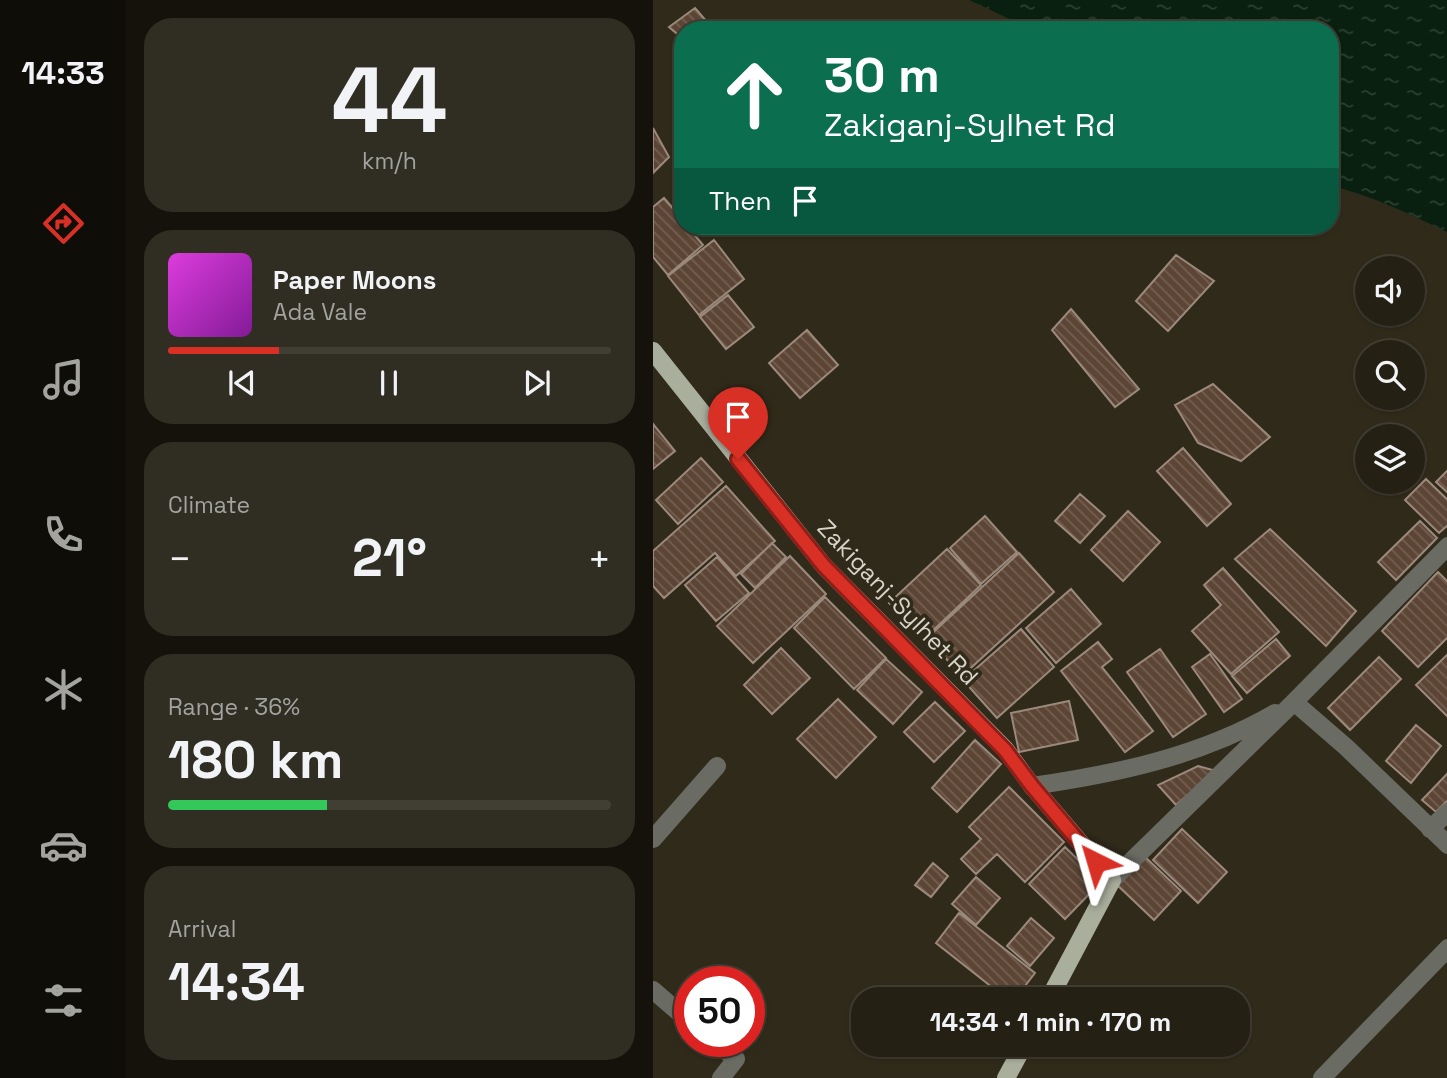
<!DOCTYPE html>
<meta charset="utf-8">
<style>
:root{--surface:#242014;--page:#302d22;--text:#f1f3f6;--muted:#a3a3a0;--line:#413e34;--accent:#d93025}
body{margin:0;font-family:"Space Grotesk",sans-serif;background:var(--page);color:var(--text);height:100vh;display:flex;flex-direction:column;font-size:26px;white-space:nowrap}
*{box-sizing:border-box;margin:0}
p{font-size:23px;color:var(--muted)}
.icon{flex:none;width:38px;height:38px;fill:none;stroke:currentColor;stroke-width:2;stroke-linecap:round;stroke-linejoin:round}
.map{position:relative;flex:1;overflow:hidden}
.drawer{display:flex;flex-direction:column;gap:18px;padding:18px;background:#14120b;width:527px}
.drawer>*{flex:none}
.hud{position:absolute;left:21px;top:21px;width:665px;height:214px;border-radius:28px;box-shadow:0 2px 5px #0004,0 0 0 2px var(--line);background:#0b6e4f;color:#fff;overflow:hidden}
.tools{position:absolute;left:702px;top:256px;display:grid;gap:14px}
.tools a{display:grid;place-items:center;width:70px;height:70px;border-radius:50%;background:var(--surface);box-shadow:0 2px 5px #0004,0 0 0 2px var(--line);font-size:35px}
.speed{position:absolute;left:21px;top:966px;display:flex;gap:14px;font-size:35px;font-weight:700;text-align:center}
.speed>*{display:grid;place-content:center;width:91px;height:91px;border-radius:50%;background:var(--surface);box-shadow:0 2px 5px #0004,0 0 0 2px var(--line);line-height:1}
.speed .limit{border:10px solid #d22;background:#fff;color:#111}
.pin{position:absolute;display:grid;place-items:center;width:60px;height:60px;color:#fff;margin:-72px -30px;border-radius:50% 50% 50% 0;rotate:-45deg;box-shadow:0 0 7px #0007}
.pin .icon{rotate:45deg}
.me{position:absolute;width:77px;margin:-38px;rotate:320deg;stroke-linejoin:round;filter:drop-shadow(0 0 5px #0008)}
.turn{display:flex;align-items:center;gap:24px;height:147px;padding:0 35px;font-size:32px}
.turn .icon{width:91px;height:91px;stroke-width:2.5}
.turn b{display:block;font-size:49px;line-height:60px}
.then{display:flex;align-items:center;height:66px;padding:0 35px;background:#0003;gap:14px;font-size:26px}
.big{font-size:52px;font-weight:600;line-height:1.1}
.drawer .widget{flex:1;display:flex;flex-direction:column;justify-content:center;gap:10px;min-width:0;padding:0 24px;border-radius:28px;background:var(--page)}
.drawer .dial{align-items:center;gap:0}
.dial b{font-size:91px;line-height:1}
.song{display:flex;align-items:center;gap:21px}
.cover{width:84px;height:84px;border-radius:10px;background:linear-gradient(135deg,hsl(300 70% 55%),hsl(290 70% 35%))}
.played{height:7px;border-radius:4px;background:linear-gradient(90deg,var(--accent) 25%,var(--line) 25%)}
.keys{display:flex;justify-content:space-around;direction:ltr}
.heat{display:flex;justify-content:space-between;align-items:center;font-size:38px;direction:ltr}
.charge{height:10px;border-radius:5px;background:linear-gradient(90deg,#34c759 36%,var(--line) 0)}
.trip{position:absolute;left:198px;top:987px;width:399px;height:70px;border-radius:28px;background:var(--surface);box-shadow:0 2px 5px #0004,0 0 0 2px var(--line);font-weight:600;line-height:70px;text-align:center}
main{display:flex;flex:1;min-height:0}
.tab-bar{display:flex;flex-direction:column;width:126px;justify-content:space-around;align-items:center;background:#0e0d08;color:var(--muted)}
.tab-bar .icon{width:49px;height:49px}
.tab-bar .current{color:var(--accent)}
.tab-bar b{font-size:32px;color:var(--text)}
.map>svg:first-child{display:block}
</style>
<main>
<nav class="tab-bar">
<b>14:33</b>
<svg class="icon current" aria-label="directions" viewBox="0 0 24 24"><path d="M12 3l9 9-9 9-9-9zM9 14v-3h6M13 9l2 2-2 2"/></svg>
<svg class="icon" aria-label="music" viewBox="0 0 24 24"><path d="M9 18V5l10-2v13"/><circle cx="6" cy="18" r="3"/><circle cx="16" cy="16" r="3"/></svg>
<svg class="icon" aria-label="phone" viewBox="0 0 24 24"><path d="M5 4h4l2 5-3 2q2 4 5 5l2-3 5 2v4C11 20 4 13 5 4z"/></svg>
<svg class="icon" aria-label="climate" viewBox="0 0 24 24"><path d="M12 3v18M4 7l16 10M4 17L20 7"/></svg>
<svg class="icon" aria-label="car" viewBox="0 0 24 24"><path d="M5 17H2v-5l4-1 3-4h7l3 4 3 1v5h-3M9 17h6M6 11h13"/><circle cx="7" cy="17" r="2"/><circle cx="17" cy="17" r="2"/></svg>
<svg class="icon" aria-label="filters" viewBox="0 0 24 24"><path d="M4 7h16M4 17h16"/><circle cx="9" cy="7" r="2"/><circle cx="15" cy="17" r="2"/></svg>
</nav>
<section class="drawer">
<div class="widget dial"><b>44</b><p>km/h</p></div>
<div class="widget">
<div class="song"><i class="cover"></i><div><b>Paper Moons</b><p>Ada Vale</p></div></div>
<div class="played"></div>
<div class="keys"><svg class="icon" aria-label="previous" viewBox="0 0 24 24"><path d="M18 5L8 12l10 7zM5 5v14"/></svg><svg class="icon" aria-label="pause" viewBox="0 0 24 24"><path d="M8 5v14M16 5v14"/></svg><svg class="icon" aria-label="next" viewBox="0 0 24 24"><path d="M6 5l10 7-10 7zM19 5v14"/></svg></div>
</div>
<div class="widget"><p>Climate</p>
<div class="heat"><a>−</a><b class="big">21°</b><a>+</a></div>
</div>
<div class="widget"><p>Range · 36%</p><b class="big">180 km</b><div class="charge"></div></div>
<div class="widget"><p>Arrival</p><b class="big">14:34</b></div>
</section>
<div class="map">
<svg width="795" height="1078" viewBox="0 0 795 1078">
<defs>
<pattern id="water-ripples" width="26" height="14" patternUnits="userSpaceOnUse" patternTransform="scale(1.75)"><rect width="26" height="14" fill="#092011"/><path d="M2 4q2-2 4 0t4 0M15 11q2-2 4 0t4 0" fill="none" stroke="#2c4032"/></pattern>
<pattern id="building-back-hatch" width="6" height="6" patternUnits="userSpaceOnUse" patternTransform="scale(1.75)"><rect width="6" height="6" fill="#5c4535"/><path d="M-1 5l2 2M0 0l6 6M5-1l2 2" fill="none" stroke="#735f51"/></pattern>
</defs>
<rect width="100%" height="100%" fill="#302a1a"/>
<path fill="url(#water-ripples)" d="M 316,0 L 794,0 L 794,232 C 756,214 719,195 677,186 L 677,30 L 380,30 Z"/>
<path fill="url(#building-back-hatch)" stroke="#9b897c" stroke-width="2" d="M 42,8 L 61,30 L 30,30 L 30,39 L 16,27 Z
M 0,128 L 16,157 L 0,173 Z
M 11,198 L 30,220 L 30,226 L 34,226 L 50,245 L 15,275 L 0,257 L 0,207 Z
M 61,240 L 91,279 L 46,315 L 15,276 Z
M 523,255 L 561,281 L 515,331 L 483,301 Z
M 75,295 L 101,327 L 73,349 L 47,317 Z
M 418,309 L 486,389 L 462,407 L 399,330 Z
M 154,330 L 185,365 L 147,398 L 116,363 Z
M 560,384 L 617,437 L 588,461 L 545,443 L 522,405 Z
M 0,424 L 22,451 L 0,469 Z
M 530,448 L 578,504 L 554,526 L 504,471 Z
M 48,458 L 70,482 L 25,524 L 3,500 Z
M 795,470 L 795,493 L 783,482 Z
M 773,479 L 795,500 L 795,525 L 786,533 L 752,500 Z
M 73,486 L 122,541 L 83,576 L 62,553 L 11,598 L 0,586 L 0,551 Z
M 427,494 L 452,516 L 427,543 L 402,521 Z
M 475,511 L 507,542 L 470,581 L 438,550 Z
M 332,516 L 364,552 L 328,584 L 297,548 Z
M 767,521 L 784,538 L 743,580 L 725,562 Z
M 617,529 L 703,611 L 673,646 L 582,559 Z
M 119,543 L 133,557 L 102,588 L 88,574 Z
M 294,549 L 328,585 L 271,639 L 236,603 Z
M 366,553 L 401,592 L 309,676 L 274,638 Z
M 137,556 L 173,594 L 100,663 L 64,626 Z
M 64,557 L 96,593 L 63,621 L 32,585 Z
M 570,568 L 626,632 L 578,674 L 539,631 L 568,605 L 551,585 Z
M 785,572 L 795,582 L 795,637 L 765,667 L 729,631 Z
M 418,589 L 448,624 L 403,663 L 373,628 Z
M 172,597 L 233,658 L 201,689 L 141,628 Z
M 368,629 L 401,667 L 344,718 L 310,680 Z
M 623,639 L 637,656 L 594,693 L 579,676 Z
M 445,642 L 459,659 L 449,667 L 500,731 L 472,752 L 408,671 Z
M 128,648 L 157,678 L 119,714 L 91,685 Z
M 507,649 L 553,714 L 520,737 L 474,672 Z
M 557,654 L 589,699 L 571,712 L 539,667 Z
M 795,654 L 795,717 L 763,685 Z
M 726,657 L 748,679 L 697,730 L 675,708 Z
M 233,659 L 269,692 L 240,724 L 204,690 Z
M 185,699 L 223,737 L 183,778 L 144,739 Z
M 416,701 L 425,740 L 366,752 L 358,713 Z
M 282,702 L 312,731 L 281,762 L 251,732 Z
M 763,725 L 788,746 L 758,783 L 733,761 Z
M 322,740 L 348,764 L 304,812 L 279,788 Z
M 545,766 L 563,771 L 523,805 L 505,785 Z
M 795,773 L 795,800 L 783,812 L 769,800 Z
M 356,787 L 411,842 L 372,882 L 344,854 L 323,874 L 308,859 L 328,839 L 316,827 Z
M 529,829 L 574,872 L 545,903 L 500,860 Z
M 412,847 L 448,882 L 412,919 L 376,884 Z
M 490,855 L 528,891 L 501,920 L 463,884 Z
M 280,863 L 295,876 L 278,897 L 262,885 Z
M 323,877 L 347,898 L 323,925 L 299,904 Z
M 306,913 L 382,973 L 362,999 L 354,999 L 283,943 Z
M 378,918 L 401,938 L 377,966 L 354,946 Z"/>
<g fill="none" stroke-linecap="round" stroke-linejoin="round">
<path stroke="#6a6c64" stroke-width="18" d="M 641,702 L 693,747 L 795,845
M 379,786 C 463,774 548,756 622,713
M 777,829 L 795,812
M 0,839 L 64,766
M 459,880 L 641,702 L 795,546
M 0,990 L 37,1022
M 61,1041 L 83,1059 L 68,1078
M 669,1078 L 795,948"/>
<path stroke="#a9ae9d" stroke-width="18" d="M 0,351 L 171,566 L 352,749 L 379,786 L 459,880 L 396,999
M 353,1078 L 371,1045"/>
</g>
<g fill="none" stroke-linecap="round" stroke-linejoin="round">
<defs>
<path id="route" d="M 85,459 L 171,566 L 352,750 L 379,786 L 443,862"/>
</defs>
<use href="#route" stroke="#8d1f18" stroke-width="18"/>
<use href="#route" stroke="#d93025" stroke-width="12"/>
</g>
<g text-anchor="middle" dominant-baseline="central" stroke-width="7" stroke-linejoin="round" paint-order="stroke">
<g font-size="24" fill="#d8d4ca" stroke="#302a1a">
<text transform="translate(245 602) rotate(46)">Zakiganj-Sylhet Rd</text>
</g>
</g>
</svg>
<div class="tools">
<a><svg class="icon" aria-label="sound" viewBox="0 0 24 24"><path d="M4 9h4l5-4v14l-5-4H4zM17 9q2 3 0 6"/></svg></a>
<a><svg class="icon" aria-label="search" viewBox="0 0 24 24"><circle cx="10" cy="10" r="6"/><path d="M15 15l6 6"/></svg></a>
<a><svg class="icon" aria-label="layers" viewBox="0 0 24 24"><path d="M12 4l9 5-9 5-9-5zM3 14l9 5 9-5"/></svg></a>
</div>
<div class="speed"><div class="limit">50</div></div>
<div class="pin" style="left:85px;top:459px;background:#d93025"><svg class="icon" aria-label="arrive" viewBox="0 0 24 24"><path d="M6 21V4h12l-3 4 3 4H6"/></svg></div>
<svg class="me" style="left:443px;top:862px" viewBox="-20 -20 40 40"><path d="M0-17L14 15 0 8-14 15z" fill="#d93025" stroke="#fff" stroke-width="4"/></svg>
<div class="trip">14:34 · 1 min · 170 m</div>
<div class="hud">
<div class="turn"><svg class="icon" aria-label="ahead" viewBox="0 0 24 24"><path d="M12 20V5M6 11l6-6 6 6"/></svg><div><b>30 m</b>Zakiganj-Sylhet Rd</div></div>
<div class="then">Then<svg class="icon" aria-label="arrive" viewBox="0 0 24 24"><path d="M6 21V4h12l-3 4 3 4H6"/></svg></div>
</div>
</div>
</main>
